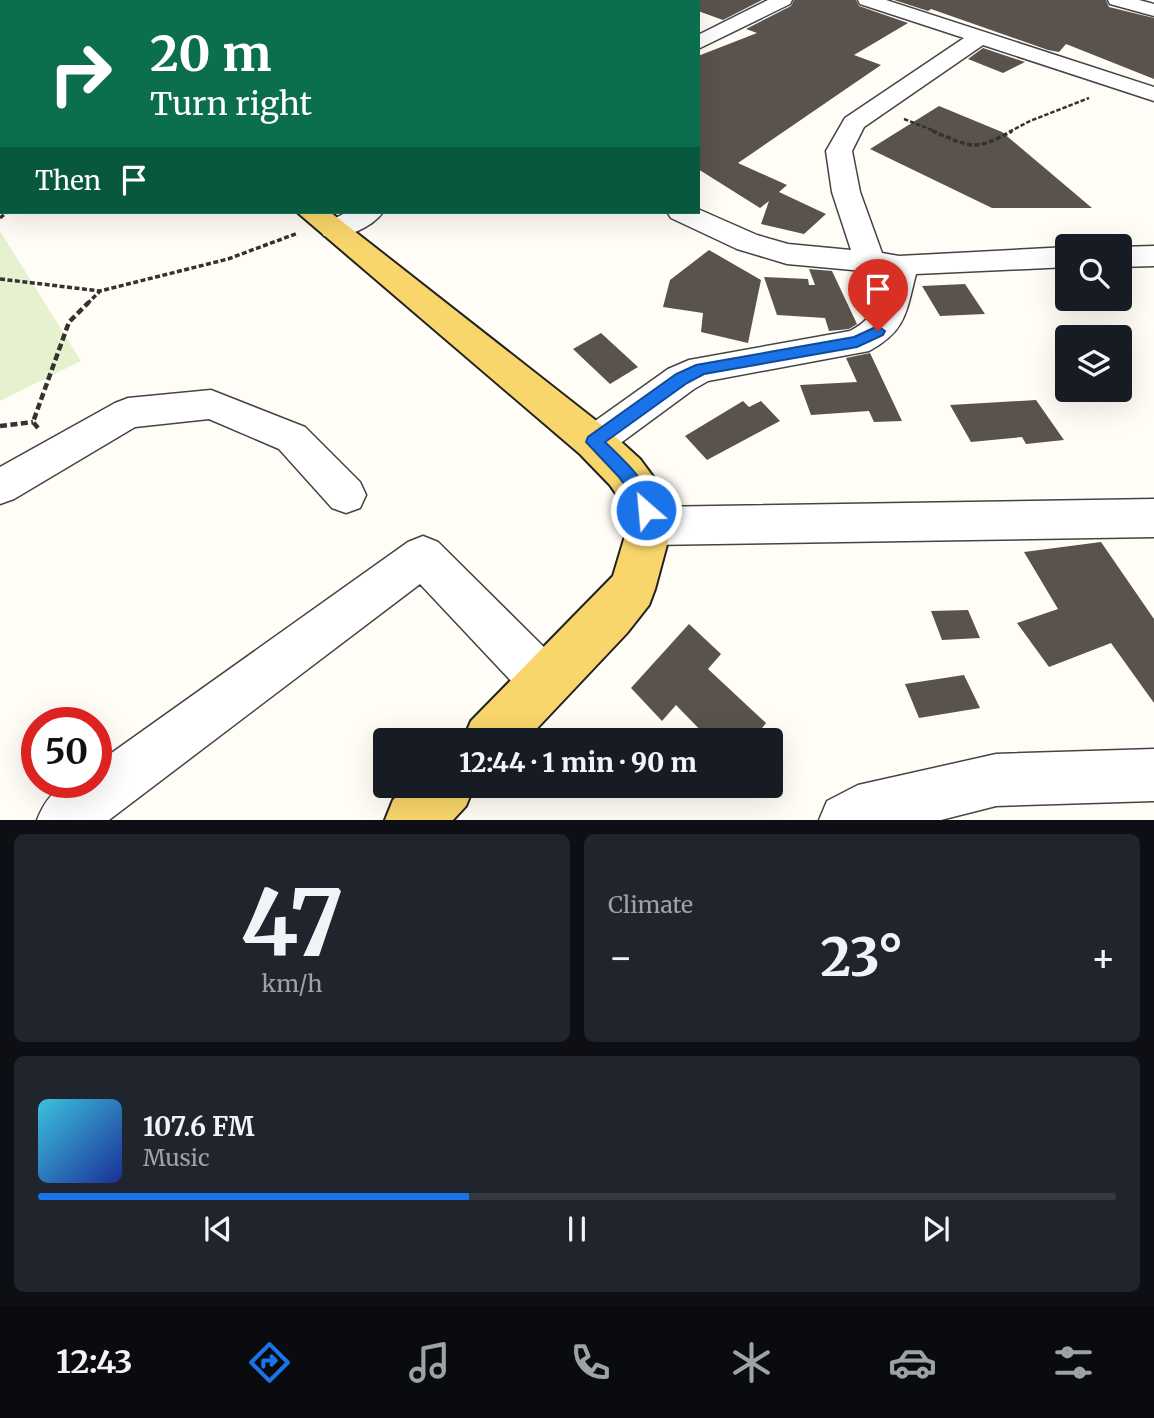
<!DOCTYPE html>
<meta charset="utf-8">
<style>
:root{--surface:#171b24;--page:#20242c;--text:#f1f3f6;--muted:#9ea1a6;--line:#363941;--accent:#1a73e8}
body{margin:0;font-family:Merriweather,serif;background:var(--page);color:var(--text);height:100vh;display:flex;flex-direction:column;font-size:26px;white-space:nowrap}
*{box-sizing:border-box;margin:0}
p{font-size:23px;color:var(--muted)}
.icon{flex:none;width:38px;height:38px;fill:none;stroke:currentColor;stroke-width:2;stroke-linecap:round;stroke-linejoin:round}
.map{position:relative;height:820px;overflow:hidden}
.panel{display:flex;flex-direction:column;gap:14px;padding:14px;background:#0d0f14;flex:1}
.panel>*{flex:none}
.guide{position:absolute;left:0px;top:0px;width:700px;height:214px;box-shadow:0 7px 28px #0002;background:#0b6e4f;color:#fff;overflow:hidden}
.controls{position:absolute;left:1055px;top:234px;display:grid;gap:14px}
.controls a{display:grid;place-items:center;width:77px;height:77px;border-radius:7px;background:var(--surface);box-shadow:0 7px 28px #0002;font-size:35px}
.speed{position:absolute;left:21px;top:707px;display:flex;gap:14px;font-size:35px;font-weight:700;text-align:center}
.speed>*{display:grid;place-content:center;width:91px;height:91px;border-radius:50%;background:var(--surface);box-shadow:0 7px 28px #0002;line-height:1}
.speed .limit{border:10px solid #d22;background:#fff;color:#111}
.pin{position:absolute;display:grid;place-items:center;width:60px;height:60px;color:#fff;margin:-72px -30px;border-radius:50% 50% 50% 0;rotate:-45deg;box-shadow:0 0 7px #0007}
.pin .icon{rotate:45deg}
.me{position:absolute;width:77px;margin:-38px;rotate:333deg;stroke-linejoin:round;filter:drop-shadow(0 0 5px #0008)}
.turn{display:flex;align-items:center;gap:24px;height:147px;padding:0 35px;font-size:32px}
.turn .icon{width:91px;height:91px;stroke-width:2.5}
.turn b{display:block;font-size:49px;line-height:60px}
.then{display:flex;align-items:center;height:66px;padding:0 35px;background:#0003;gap:14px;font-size:26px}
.big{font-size:52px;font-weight:800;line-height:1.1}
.panel .tile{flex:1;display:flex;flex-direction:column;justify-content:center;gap:10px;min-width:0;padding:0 24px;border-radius:10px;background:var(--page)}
.panel .dial{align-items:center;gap:0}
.dial b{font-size:91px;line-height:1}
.song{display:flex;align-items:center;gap:21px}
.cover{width:84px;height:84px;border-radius:10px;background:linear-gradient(135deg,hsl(190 70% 55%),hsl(230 70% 35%))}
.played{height:7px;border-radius:4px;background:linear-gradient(90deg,var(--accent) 40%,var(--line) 40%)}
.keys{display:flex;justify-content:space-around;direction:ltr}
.heat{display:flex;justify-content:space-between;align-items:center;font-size:38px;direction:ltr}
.panel .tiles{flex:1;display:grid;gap:14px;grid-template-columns:1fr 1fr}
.tile:last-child{grid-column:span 2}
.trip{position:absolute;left:373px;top:728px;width:410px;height:70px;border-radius:7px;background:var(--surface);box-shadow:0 7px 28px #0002;font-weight:800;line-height:70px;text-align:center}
.dock{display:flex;height:112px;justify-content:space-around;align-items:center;background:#090b0e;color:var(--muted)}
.dock .icon{width:49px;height:49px}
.dock .current{color:var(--accent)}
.dock b{font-size:32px;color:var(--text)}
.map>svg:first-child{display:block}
</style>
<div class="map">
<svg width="1154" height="820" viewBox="0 0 1154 820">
<rect width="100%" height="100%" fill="#fffdf5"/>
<path fill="#e6f2cf" d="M 0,231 L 81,361 L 0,401 Z"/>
<path fill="#5a524d" d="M 678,0 L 762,0 L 723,20 L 698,11 L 698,2 Z
M 794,0 L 856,0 L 859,6 L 908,23 L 854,55 L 881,65 L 738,163 L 787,185 L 779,192 L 826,214 L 804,234 L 761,224 L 769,201 L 760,208 L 698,169 L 698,56 L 757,33 L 746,29 L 791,6 Z
M 894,0 L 1106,0 L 1109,7 L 1154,18 L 1154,79 L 1066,44 L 1059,52 L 1048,50 L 931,9 L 928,11 Z
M 983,48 L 1025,62 L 1003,73 L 968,59 Z
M 939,106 L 1002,132 L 1092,208 L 992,208 L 870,149 Z
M 709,250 L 761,280 L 748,343 L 701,332 L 703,313 L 663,307 L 670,280 Z
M 809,269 L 832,271 L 857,324 L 849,329 L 829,331 L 825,318 L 777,315 L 764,277 L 808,279 L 809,285 L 815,285 Z
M 965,284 L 985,314 L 940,316 L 922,286 Z
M 601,333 L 638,367 L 610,384 L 573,349 Z
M 870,353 L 902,421 L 874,422 L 869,411 L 811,415 L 800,385 L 857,382 L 846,358 Z
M 1036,400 L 1064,440 L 1026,444 L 1022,437 L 971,442 L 950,405 Z
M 743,401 L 749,407 L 761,401 L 780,421 L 707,460 L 685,436 Z
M 1101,542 L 1154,619 L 1154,703 L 1111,643 L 1049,667 L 1017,623 L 1058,609 L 1024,552 Z
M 968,610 L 980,638 L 942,640 L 931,611 Z
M 689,624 L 721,654 L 708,669 L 766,723 L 753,740 L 710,740 L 676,705 L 662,721 L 631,688 Z
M 964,675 L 980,708 L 919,718 L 905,684 Z"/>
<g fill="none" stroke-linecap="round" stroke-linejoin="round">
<defs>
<path id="minor" d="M 6,0 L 25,0 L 5,2 Z
M 381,0 L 399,0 L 399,2 L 381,2 Z
M 768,0 L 792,0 L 790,4 L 698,49 L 698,35 Z
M 858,0 L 886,0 L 1154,87 L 1154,101 L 983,45 L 864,127 L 852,151 L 860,192 L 882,253 L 899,256 L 1068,247 L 1068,267 L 916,274 C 906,313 906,331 869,351 L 708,381 L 694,389 L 607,453 L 594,458 L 581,453 L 575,442 L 581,431 L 668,369 L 689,360 L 850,331 C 878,316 877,302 885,273 L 787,264 L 737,249 L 671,218 L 667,212 L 698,212 L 698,209 L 757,235 L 788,244 L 851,250 L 832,192 L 826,151 L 845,118 L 964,38 L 860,4 Z
M 1108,0 L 1139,0 L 1154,4 L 1154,16 L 1110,4 Z
M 347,212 L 383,212 C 373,227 342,241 324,236 L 320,230 L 324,224 Z
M 1154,246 L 1154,266 L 1120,267 L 1120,247 Z
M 211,390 L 305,427 L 360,482 L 366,495 L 360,508 L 346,513 L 332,508 L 279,449 L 209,419 L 135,427 L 14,499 L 0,504 L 0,467 L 115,403 L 128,398 Z
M 1154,499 L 1154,537 L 650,545 L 635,539 L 629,526 L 635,513 L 650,507 Z
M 423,536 L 438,542 L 563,666 L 570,683 L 563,700 L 546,707 L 529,700 L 420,584 L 109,820 L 37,820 C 50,788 64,782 96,782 L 96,764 L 408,542 Z
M 1154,749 L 1154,801 L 996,806 L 941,820 L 819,820 L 827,801 L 858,785 L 996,754 Z"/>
<path id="major" d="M 195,0 L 215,0 L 194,2 Z
M 2,113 L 2,129 L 0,130 L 0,114 Z
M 297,212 L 330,212 L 608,430 L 640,459 L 657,482 L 663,495 L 672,526 L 655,589 L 649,605 L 627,633 L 526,740 L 463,740 L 471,721 L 613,576 L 628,526 L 622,502 L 610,485 L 580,454 Z
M 407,786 L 474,786 L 466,806 L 453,820 L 385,820 L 393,800 Z"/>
</defs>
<use href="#minor" stroke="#444" stroke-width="3"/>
<use href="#major" stroke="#222" stroke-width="4"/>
<path stroke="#333" stroke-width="2.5" stroke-dasharray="4.5 2" stroke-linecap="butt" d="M 904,119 L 937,132
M 1009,132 L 1030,121 L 1089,98"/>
<path stroke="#333" stroke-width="3.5" stroke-dasharray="5 2.5" stroke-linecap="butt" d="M 932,131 C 972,147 973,152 1012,131
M 0,218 L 7,212
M 0,279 L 100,291 L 228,259 L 298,233
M 87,304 L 100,291"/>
<path stroke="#333" stroke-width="4.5" stroke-dasharray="7 3.5" stroke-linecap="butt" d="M 0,426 L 33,422
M 38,428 L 33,422 L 69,322 L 89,302"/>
<use href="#minor" fill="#fff" fill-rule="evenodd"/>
<use href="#major" fill="#f9d66b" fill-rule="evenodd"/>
</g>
<path fill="#1a73e8" stroke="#114b97" stroke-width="2" d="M 878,326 L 885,331 L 883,335 L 857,347 L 704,374 L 687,383 L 605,442 C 627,463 647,481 655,510 L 652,516 L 646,518 L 640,516 L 634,498 L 619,477 L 586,442 L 588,437 L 676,374 L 696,365 L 854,337 Z"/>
</svg>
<div class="controls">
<a><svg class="icon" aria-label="search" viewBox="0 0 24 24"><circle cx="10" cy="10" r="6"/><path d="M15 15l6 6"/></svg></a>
<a><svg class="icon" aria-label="layers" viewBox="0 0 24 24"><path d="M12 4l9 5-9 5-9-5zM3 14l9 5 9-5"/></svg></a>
</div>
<div class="speed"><div class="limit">50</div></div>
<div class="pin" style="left:878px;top:331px;background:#d93025"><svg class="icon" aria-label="arrive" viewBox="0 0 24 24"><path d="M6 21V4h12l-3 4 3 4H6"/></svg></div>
<svg class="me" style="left:646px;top:510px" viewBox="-20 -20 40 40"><circle r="17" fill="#1a73e8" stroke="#fff" stroke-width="3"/><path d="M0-11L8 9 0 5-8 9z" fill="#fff"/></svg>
<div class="trip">12:44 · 1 min · 90 m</div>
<div class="guide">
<div class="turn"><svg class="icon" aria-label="right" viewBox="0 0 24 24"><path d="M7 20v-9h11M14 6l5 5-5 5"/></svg><div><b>20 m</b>Turn right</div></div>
<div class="then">Then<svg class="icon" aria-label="arrive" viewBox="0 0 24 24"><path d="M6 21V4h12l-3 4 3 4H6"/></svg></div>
</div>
</div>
<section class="panel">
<div class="tiles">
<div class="tile dial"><b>47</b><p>km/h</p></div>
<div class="tile"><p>Climate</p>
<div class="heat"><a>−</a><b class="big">23°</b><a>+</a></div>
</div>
<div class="tile">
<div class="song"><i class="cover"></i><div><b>107.6 FM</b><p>Music</p></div></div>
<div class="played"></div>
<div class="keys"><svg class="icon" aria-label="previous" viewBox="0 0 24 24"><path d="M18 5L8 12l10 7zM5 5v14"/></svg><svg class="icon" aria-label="pause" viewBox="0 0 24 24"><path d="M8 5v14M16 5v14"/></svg><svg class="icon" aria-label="next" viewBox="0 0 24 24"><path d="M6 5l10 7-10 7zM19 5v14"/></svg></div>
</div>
</div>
</section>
<nav class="dock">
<b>12:43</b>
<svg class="icon current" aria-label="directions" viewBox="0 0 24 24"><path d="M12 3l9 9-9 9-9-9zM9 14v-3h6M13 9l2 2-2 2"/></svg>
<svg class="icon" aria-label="music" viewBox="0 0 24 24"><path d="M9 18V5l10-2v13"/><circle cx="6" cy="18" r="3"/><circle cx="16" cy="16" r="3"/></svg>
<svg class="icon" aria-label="phone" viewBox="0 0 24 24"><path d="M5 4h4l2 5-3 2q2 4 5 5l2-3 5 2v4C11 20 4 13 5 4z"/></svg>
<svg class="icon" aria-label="climate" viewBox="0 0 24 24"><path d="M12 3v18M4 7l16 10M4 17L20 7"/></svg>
<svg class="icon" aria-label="car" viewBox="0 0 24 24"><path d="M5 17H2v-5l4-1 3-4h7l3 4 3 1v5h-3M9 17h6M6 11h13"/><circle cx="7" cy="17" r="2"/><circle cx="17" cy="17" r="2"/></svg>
<svg class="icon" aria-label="filters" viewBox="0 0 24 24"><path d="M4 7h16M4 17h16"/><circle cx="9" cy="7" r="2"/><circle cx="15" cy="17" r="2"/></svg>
</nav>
